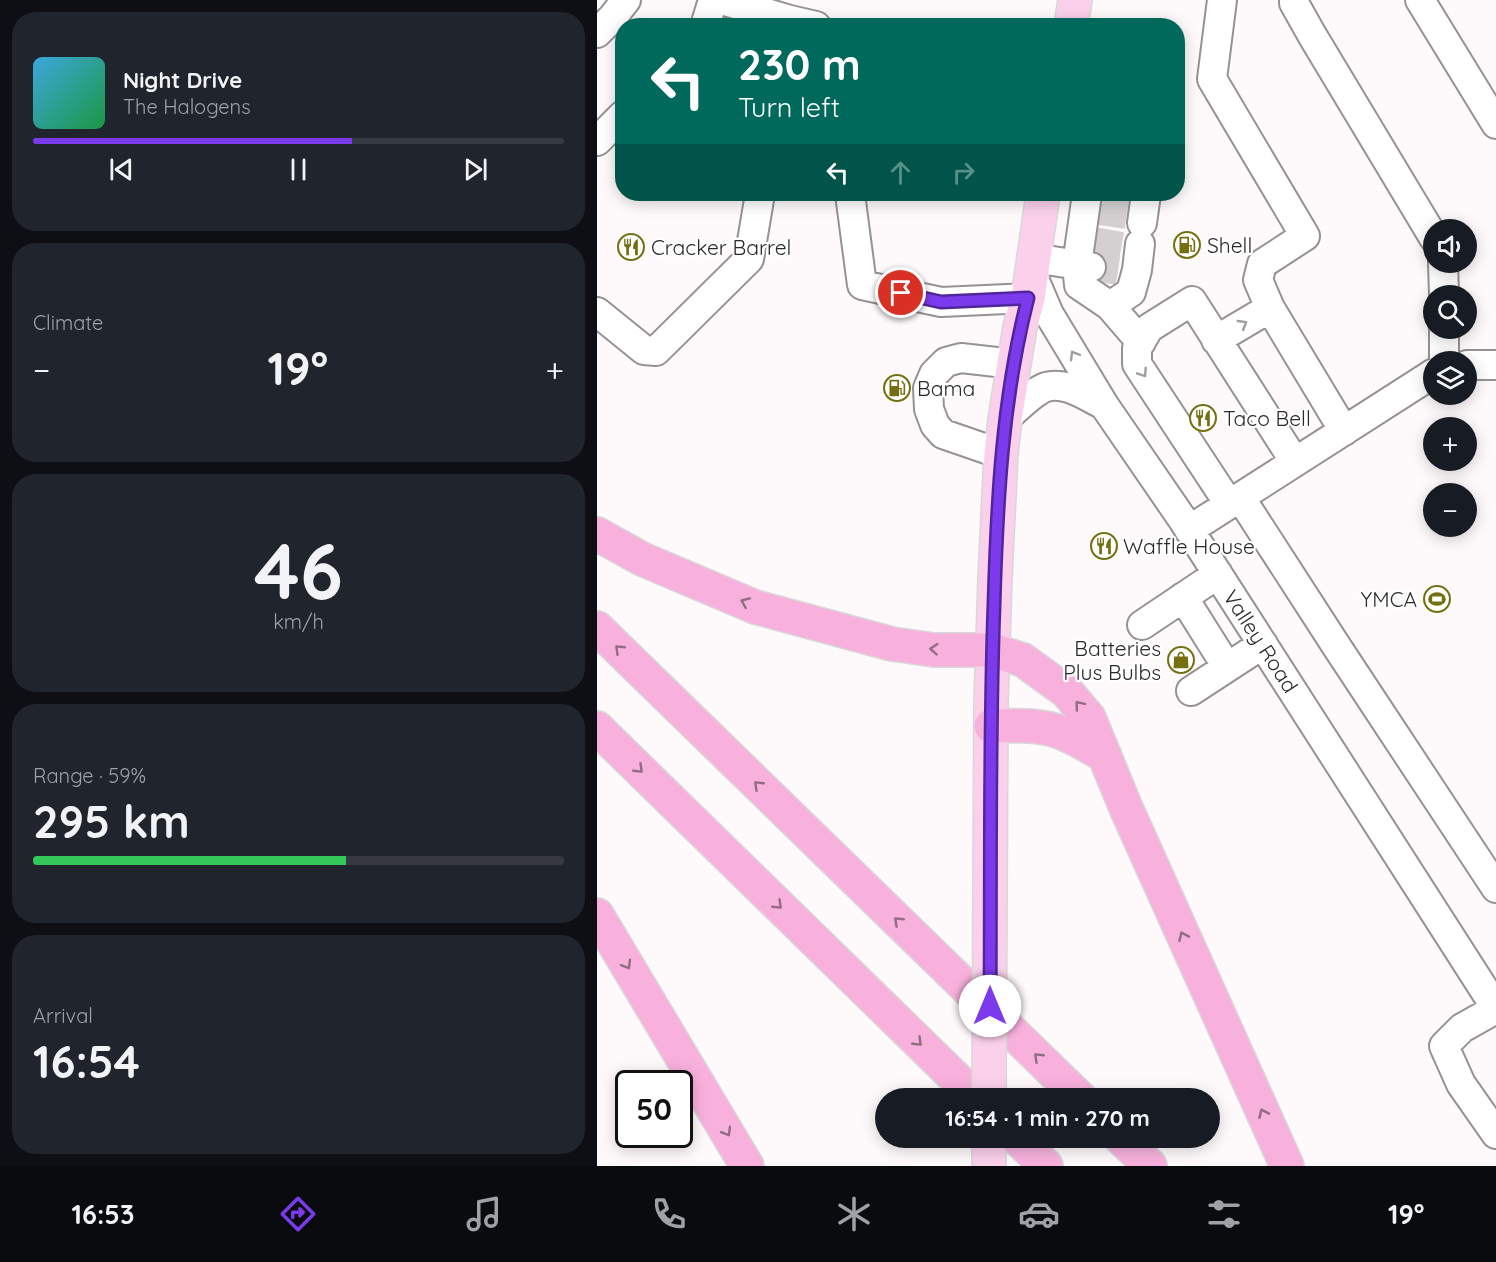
<!DOCTYPE html>
<meta charset="utf-8">
<style>
:root{--surface:#171b24;--page:#20242c;--text:#f1f3f6;--muted:#9ea1a6;--line:#363941;--accent:#7c3aed}
body{margin:0;font-family:Quicksand,sans-serif;background:var(--page);color:var(--text);height:100vh;display:flex;flex-direction:column;font-size:22px;white-space:nowrap}
*{box-sizing:border-box;margin:0}
p{font-size:20px;color:var(--muted)}
.icon{flex:none;width:33px;height:33px;fill:none;stroke:currentColor;stroke-width:2;stroke-linecap:round;stroke-linejoin:round}
.map{position:relative;flex:1;overflow:hidden}
.drawer{display:flex;flex-direction:column;gap:12px;padding:12px;background:#0d0f14;width:597px}
.drawer>*{flex:none}
.guide{position:absolute;left:18px;top:18px;width:570px;height:183px;border-radius:24px;box-shadow:0 3px 15px #0003;background:#00695c;color:#fff;overflow:hidden}
.fabs{position:absolute;left:826px;top:219px;display:grid;gap:12px}
.fabs a{display:grid;place-items:center;width:54px;height:54px;border-radius:50%;background:var(--surface);box-shadow:0 3px 15px #0003;font-size:30px}
.speed{position:absolute;left:18px;top:1070px;display:flex;gap:12px;font-size:30px;font-weight:700;text-align:center}
.speed>*{display:grid;place-content:center;width:78px;height:78px;border-radius:50%;background:var(--surface);box-shadow:0 3px 15px #0003;line-height:1}
.speed .limit{border:3px solid #111;border-radius:9px;background:#fff;color:#111}
.pin{position:absolute;display:grid;place-items:center;width:51px;height:51px;color:#fff;margin:-26px;border:3px solid #fff;border-radius:50%;box-shadow:0 2px 6px #0007}
.me{position:absolute;width:66px;margin:-33px;rotate:0deg;stroke-linejoin:round;filter:drop-shadow(0 0 4px #0008)}
.turn{display:flex;align-items:center;gap:21px;height:126px;padding:0 24px;font-size:27px}
.turn .icon{width:78px;height:78px;stroke-width:2.5}
.turn b{display:block;font-size:42px;line-height:51px}
.lanes{display:flex;align-items:center;height:57px;padding:0 24px;background:#0003;justify-content:center;gap:30px;direction:ltr}
.lanes .off{opacity:.35}
.big{font-size:45px;font-weight:800;line-height:1.1}
.drawer .widget{flex:1;display:flex;flex-direction:column;justify-content:center;gap:9px;min-width:0;padding:0 21px;border-radius:24px;background:var(--page)}
.drawer .dial{align-items:center;gap:0}
.dial b{font-size:78px;line-height:1}
.song{display:flex;align-items:center;gap:18px}
.cover{width:72px;height:72px;border-radius:9px;background:linear-gradient(135deg,hsl(200 70% 55%),hsl(140 70% 35%))}
.played{height:6px;border-radius:3px;background:linear-gradient(90deg,var(--accent) 60%,var(--line) 60%)}
.keys{display:flex;justify-content:space-around;direction:ltr}
.heat{display:flex;justify-content:space-between;align-items:center;font-size:33px;direction:ltr}
.charge{height:9px;border-radius:4px;background:linear-gradient(90deg,#34c759 59%,var(--line) 0)}
.trip{position:absolute;left:278px;top:1088px;width:345px;height:60px;border-radius:30px;background:var(--surface);box-shadow:0 3px 15px #0003;font-weight:800;line-height:60px;text-align:center}
.tab-bar{display:flex;height:96px;justify-content:space-around;align-items:center;background:#090b0e;color:var(--muted)}
.tab-bar .icon{width:42px;height:42px}
.tab-bar .selected{color:var(--accent)}
.tab-bar b{font-size:27px;color:var(--text)}
main{display:flex;flex:1;min-height:0}
.map>svg:first-child{display:block}
</style>
<main>
<section class="drawer">
<div class="widget">
<div class="song"><i class="cover"></i><div><b>Night Drive</b><p>The Halogens</p></div></div>
<div class="played"></div>
<div class="keys"><svg class="icon" aria-label="previous" viewBox="0 0 24 24"><path d="M18 5L8 12l10 7zM5 5v14"/></svg><svg class="icon" aria-label="pause" viewBox="0 0 24 24"><path d="M8 5v14M16 5v14"/></svg><svg class="icon" aria-label="next" viewBox="0 0 24 24"><path d="M6 5l10 7-10 7zM19 5v14"/></svg></div>
</div>
<div class="widget"><p>Climate</p>
<div class="heat"><a>−</a><b class="big">19°</b><a>+</a></div>
</div>
<div class="widget dial"><b>46</b><p>km/h</p></div>
<div class="widget"><p>Range · 59%</p><b class="big">295 km</b><div class="charge"></div></div>
<div class="widget"><p>Arrival</p><b class="big">16:54</b></div>
</section>
<div class="map">
<svg width="899" height="1166" viewBox="0 0 899 1166">
<rect width="100%" height="100%" fill="#fefafb"/>
<g fill="none" stroke-linecap="round" stroke-linejoin="round">
<path stroke="#d4d0d1" stroke-width="28" stroke-dasharray="28 14" stroke-linecap="butt" d="M 502,211 L 530,215
M 497,241 L 525,246
M 494,267 L 521,271"/>
<defs>
<path id="minor" d="M 125,0 L 193,20 L 219,26
M 625,0 L 615,79 L 708,236 L 665,264 L 661,280 L 673,308 L 747,431
M 697,0 L 697,3 L 715,35 L 837,238
M 823,0 L 899,124
M 108,26 L 116,0
M 0,33 L 15,18 L 29,0
M 0,141 L 26,115
M 253,194 L 265,285 L 344,302 L 431,298
M 490,194 L 480,265 L 482,285 L 513,306 L 544,342
M 545,223 L 549,194
M 437,258 L 494,267
M 846,262 L 847,296
M 434,272 L 452,314 L 507,405 L 586,520 L 899,1008
M 513,306 L 534,292 L 540,270 L 543,244
M 0,312 L 47,350 L 59,351 L 152,259 L 163,194
M 619,340 L 673,308
M 847,362 L 847,328
M 870,365 L 899,365
M 408,419 C 418,410 437,391 449,387 C 469,381 490,397 507,405
M 404,454 L 346,434 L 338,425 L 332,409 L 331,388 L 337,374 L 349,362 L 364,358 L 417,364
M 643,497 L 740,647 L 899,888
M 632,504 L 540,364 L 540,348 L 552,328 L 595,301 L 698,462
M 592,530 L 837,373
M 586,597 L 630,667
M 545,625 L 621,574
M 594,691 L 666,644
M 899,1009 L 865,1028 L 847,1046 L 864,1084 L 899,1134"/>
<path id="major" d="M 474,26 L 478,0
M 393,892 L 394,702 L 398,578 L 404,454 L 408,419 L 423,327 L 431,298 L 446,194
M 392,1166 L 392,1137"/>
<path id="highway" d="M 0,534 L 45,559 L 158,607 L 295,644 L 337,650 L 395,650 L 426,660 L 470,692 L 492,718 L 529,808 L 690,1166
M 0,628 L 483,1098
M 394,726 C 414,726 437,724 457,730 C 474,735 493,747 508,756
M 0,728 L 379,1098
M 0,915 L 150,1166
M 419,1137 L 449,1166
M 523,1137 L 553,1166"/>
</defs>
<use href="#minor" stroke="#969293" stroke-width="32"/>
<use href="#major" stroke="#d9d8d8" stroke-width="36"/>
<use href="#highway" stroke="#d9d8d8" stroke-width="36"/>
<use href="#minor" stroke="#fff" stroke-width="28"/>
<use href="#major" stroke="#fbd0eb" stroke-width="33"/>
<use href="#highway" stroke="#f8b1dd" stroke-width="33"/>
<defs>
<path id="major-bridge" d="M 392,1098 L 393,892"/>
</defs>
<use href="#major-bridge" stroke="#d9d8d8" stroke-width="36" stroke-linecap="butt"/>
<use href="#major-bridge" stroke="#fbd0eb" stroke-width="33"/>
</g>
<defs><path id="oneway-chevron" d="M-2-3.5L2.5 0L-2 3.5" fill="none" stroke-width="1.6" stroke-linecap="round" stroke-linejoin="round" transform="scale(1.5)"/></defs>
<g stroke="#9f9f9f">
<use href="#oneway-chevron" transform="translate(646 324) rotate(-31)"/>
<use href="#oneway-chevron" transform="translate(477 355) rotate(-121)"/>
<use href="#oneway-chevron" transform="translate(546 373) rotate(57)"/>
</g>
<g stroke="#916d83">
<use href="#oneway-chevron" transform="translate(148 602) rotate(-157)"/>
<use href="#oneway-chevron" transform="translate(22 649) rotate(-136)"/>
<use href="#oneway-chevron" transform="translate(337 649) rotate(-176)"/>
<use href="#oneway-chevron" transform="translate(482 705) rotate(-130)"/>
<use href="#oneway-chevron" transform="translate(42 769) rotate(44)"/>
<use href="#oneway-chevron" transform="translate(161 785) rotate(-136)"/>
<use href="#oneway-chevron" transform="translate(181 905) rotate(44)"/>
<use href="#oneway-chevron" transform="translate(301 921) rotate(-136)"/>
<use href="#oneway-chevron" transform="translate(586 936) rotate(-114)"/>
<use href="#oneway-chevron" transform="translate(30 965) rotate(59)"/>
<use href="#oneway-chevron" transform="translate(321 1042) rotate(44)"/>
<use href="#oneway-chevron" transform="translate(441 1057) rotate(-136)"/>
<use href="#oneway-chevron" transform="translate(666 1113) rotate(-114)"/>
<use href="#oneway-chevron" transform="translate(130 1132) rotate(59)"/>
</g>
<g fill="none" stroke-linecap="round" stroke-linejoin="round">
<defs>
<path id="route" d="M 304,293 L 344,302 L 431,298 C 405,399 400,502 397,605 C 392,739 394,873 393,1006"/>
</defs>
<use href="#route" stroke="#51269a" stroke-width="15"/>
<use href="#route" stroke="#7c3aed" stroke-width="10"/>
</g>
<defs>
<symbol id="fuel-ring" viewBox="-11 -11 22 22"><circle r="9.5" fill="#fff" stroke="#747011" stroke-width="1.5"/><path d="M-5.5-6h7V0h2V4h1.3V-2.5L3-4.5l.8-.8L6-3V5H2.5V1h-1V6h-7ZM-4.2-4.7v3.2H.2V-4.7Z" fill="#747011"/></symbol>
<symbol id="restaurant-ring" viewBox="-11 -11 22 22"><circle r="9.5" fill="#fff" stroke="#747011" stroke-width="1.5"/><path d="M-5-6h1v4h1v-4h1v4h1v-4h1v5L-1.5 .5V6h-2V.5L-5-1ZM5-6V6H3V1.5H1.5Q1.5-4 5-6Z" fill="#747011"/></symbol>
<symbol id="stadium-ring" viewBox="-11 -11 22 22"><circle r="9.5" fill="#fff" stroke="#747011" stroke-width="1.5"/><path d="M0-5a6.5 5 0 1 0 0 10a6.5 5 0 1 0 0-10ZM-3.5-1.8h7v3.6h-7Z" fill="#747011"/></symbol>
<symbol id="shop-ring" viewBox="-11 -11 22 22"><circle r="9.5" fill="#fff" stroke="#747011" stroke-width="1.5"/><path d="M-5-2.5h2.3a2.7 3.5 0 0 1 5.4 0H5L5.5 6h-11ZM-1.5-2.5h3a1.5 2.3 0 0 0-3 0Z" fill="#747011"/></symbol>
</defs>
<g fill-rule="evenodd">
<use href="#fuel-ring" x="575" y="230" width="30" height="30"/>
<use href="#restaurant-ring" x="19" y="232" width="30" height="30"/>
<use href="#fuel-ring" x="285" y="373" width="30" height="30"/>
<use href="#restaurant-ring" x="591" y="403" width="30" height="30"/>
<use href="#restaurant-ring" x="492" y="531" width="30" height="30"/>
<use href="#stadium-ring" x="825" y="584" width="30" height="30"/>
<use href="#shop-ring" x="569" y="645" width="30" height="30"/>
</g>
<g text-anchor="middle" dominant-baseline="central" stroke-width="4.5" stroke-linejoin="round" paint-order="stroke">
<g font-size="21" fill="#2a2929" stroke="#fff" text-anchor="start">
<text x="610" y="245">Shell</text>
<text x="54" y="247">Cracker Barrel</text>
<text x="320" y="388">Bama</text>
<text x="626" y="418">Taco Bell</text>
<text x="526" y="546">Waffle House</text>
<text x="820" y="599" text-anchor="end">YMCA</text>
<text x="564" y="648" text-anchor="end">Batteries<tspan x="564" dy="24">Plus Bulbs</tspan></text>
</g>
<g font-size="21" fill="#2a2929" stroke="#fff">
<text transform="translate(664 641) rotate(57)">Valley Road</text>
</g>
</g>
</svg>
<div class="fabs">
<a><svg class="icon" aria-label="sound" viewBox="0 0 24 24"><path d="M4 9h4l5-4v14l-5-4H4zM17 9q2 3 0 6"/></svg></a>
<a><svg class="icon" aria-label="search" viewBox="0 0 24 24"><circle cx="10" cy="10" r="6"/><path d="M15 15l6 6"/></svg></a>
<a><svg class="icon" aria-label="layers" viewBox="0 0 24 24"><path d="M12 4l9 5-9 5-9-5zM3 14l9 5 9-5"/></svg></a>
<a>+</a>
<a>−</a>
</div>
<div class="speed"><div class="limit">50</div></div>
<div class="pin" style="left:304px;top:293px;background:#d93025"><svg class="icon" aria-label="arrive" viewBox="0 0 24 24"><path d="M6 21V4h12l-3 4 3 4H6"/></svg></div>
<svg class="me" style="left:393px;top:1006px" viewBox="-20 -20 40 40"><circle r="19" fill="#fff"/><path d="M0-13L10 11 0 6-10 11z" fill="#7c3aed"/></svg>
<div class="trip">16:54 · 1 min · 270 m</div>
<div class="guide">
<div class="turn"><svg class="icon" aria-label="left" viewBox="0 0 24 24"><path d="M17 20v-9H6M10 6l-5 5 5 5"/></svg><div><b>230 m</b>Turn left</div></div>
<div class="lanes"><svg class="icon" aria-label="left" viewBox="0 0 24 24"><path d="M17 20v-9H6M10 6l-5 5 5 5"/></svg><svg class="icon off" aria-label="ahead" viewBox="0 0 24 24"><path d="M12 20V5M6 11l6-6 6 6"/></svg><svg class="icon off" aria-label="right" viewBox="0 0 24 24"><path d="M7 20v-9h11M14 6l5 5-5 5"/></svg></div>
</div>
</div>
</main>
<nav class="tab-bar">
<b>16:53</b>
<svg class="icon selected" aria-label="directions" viewBox="0 0 24 24"><path d="M12 3l9 9-9 9-9-9zM9 14v-3h6M13 9l2 2-2 2"/></svg>
<svg class="icon" aria-label="music" viewBox="0 0 24 24"><path d="M9 18V5l10-2v13"/><circle cx="6" cy="18" r="3"/><circle cx="16" cy="16" r="3"/></svg>
<svg class="icon" aria-label="phone" viewBox="0 0 24 24"><path d="M5 4h4l2 5-3 2q2 4 5 5l2-3 5 2v4C11 20 4 13 5 4z"/></svg>
<svg class="icon" aria-label="climate" viewBox="0 0 24 24"><path d="M12 3v18M4 7l16 10M4 17L20 7"/></svg>
<svg class="icon" aria-label="car" viewBox="0 0 24 24"><path d="M5 17H2v-5l4-1 3-4h7l3 4 3 1v5h-3M9 17h6M6 11h13"/><circle cx="7" cy="17" r="2"/><circle cx="17" cy="17" r="2"/></svg>
<svg class="icon" aria-label="filters" viewBox="0 0 24 24"><path d="M4 7h16M4 17h16"/><circle cx="9" cy="7" r="2"/><circle cx="15" cy="17" r="2"/></svg>
<b>19°</b>
</nav>
